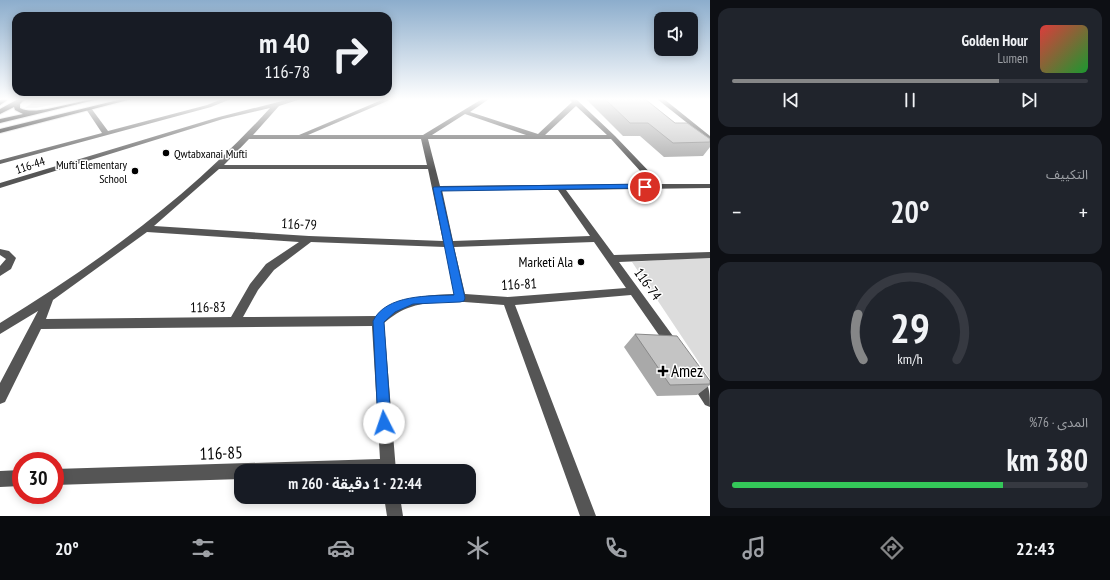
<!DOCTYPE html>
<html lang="ar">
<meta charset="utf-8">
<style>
:root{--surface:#171b24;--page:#20242c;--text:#f1f3f6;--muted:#9ea1a6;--line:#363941;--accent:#858687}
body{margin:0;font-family:"PT Sans Narrow","Noto Sans Arabic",sans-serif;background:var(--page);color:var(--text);direction:rtl;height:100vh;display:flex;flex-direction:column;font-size:15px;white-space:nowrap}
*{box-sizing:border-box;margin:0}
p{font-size:13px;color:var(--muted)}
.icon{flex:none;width:22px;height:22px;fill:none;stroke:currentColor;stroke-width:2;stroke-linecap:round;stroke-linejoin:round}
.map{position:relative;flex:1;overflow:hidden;direction:ltr}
.drawer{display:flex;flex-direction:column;gap:8px;padding:8px;background:#0d0f14;width:400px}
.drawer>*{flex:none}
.guide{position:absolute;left:12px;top:12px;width:380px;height:84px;border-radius:12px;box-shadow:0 2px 10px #0003;direction:rtl;background:#171b24;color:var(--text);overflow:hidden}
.buttons{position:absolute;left:654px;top:12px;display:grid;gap:8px}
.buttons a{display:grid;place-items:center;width:44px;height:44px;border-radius:8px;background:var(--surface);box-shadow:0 2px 10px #0003;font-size:20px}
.speed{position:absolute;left:12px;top:452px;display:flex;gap:8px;font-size:20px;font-weight:700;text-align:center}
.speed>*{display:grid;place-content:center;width:52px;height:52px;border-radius:50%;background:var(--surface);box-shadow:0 2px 10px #0003;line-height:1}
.speed .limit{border:6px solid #d22;background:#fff;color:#111}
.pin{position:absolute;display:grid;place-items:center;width:34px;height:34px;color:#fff;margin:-17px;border:2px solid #fff;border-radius:50%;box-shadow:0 1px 4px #0007}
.me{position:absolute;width:44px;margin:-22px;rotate:356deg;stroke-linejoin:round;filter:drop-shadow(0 0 3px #0008)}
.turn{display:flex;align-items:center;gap:14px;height:84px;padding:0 16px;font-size:18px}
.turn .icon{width:52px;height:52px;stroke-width:2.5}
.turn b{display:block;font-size:28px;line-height:34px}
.big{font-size:30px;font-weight:700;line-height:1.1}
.drawer .widget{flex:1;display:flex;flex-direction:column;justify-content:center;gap:6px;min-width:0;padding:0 14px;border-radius:12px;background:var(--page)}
.drawer .dial{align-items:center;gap:0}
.dial svg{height:104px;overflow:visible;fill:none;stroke:var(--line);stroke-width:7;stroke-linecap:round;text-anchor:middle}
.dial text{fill:var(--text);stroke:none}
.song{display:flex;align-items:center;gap:12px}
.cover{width:48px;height:48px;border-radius:6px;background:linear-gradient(135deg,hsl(0 70% 55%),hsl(130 70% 35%))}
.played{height:4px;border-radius:2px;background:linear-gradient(90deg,var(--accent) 75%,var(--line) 75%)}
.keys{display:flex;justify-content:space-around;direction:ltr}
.heat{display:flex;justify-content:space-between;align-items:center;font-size:22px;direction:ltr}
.charge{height:6px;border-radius:3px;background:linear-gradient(90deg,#34c759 76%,var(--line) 0)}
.trip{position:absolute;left:234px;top:464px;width:242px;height:40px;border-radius:12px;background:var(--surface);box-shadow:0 2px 10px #0003;font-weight:700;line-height:40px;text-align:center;direction:rtl}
.tab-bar{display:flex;height:64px;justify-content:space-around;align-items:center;background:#090b0e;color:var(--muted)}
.tab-bar .icon{width:28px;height:28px}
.tab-bar .on{color:var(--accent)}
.tab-bar b{font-size:18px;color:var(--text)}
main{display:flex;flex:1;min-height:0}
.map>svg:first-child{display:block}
</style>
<main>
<section class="drawer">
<div class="widget">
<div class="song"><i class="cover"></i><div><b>Golden Hour</b><p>Lumen</p></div></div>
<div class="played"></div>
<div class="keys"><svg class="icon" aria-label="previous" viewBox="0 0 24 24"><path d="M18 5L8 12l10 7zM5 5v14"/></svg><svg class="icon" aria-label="pause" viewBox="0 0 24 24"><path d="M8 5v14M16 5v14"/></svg><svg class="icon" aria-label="next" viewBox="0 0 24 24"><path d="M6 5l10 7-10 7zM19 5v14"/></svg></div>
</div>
<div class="widget"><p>التكييف</p>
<div class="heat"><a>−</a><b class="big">20°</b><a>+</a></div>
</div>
<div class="widget dial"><svg viewBox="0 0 100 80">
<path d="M14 69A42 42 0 1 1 86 69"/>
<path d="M14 69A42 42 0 0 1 10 34" stroke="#858687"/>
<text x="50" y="56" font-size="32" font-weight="700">29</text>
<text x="50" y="72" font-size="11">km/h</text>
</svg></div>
<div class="widget"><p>المدى · 76%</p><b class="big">380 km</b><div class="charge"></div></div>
</section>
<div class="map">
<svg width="710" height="516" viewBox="0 0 710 516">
<rect width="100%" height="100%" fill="#fff"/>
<path fill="#dcdcdc" d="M 37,99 L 78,99 L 36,108 L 25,108 Z
M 710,257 L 710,379 L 632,262 Z"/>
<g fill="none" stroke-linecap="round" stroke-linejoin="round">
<defs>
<path id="major" d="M 2,99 L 9,99 L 0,105 L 0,100 Z
M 18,99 L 24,100 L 20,104 L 20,108 C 37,117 77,99 99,99 L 0,123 L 0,119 L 23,114 L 15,110 L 14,107 L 0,114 L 0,109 Z
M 122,99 L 132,99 L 0,133 L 0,129 Z"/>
</defs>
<use href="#major" stroke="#dbdbdb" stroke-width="2"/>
<path fill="#555" fill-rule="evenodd" d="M 222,99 L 231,99 L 211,107 L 0,164 L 0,160 L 102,133 L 86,109 L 87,108 L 91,108 L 108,131 L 207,105 Z
M 290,99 L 301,99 L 279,106 L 253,135 L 299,135 L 384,99 L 392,99 L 308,135 L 423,135 L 482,99 L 489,99 L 470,112 L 538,134 L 572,102 L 569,99 L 576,99 L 615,136 L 661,184 L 710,184 L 710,188 L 566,190 L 614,255 L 710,252 L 710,258 L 619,262 L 678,343 L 680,347 L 678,351 L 674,352 L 670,351 L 631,295 L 515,305 L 596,516 L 580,516 L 504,305 C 475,303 438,298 411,307 C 401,310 392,316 384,323 L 396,471 L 241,471 L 241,479 L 55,485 L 55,469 L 380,459 L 372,326 L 41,329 L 5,402 L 0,404 L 0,383 L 38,311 L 0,334 L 0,323 C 102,260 189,197 270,108 L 223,119 L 0,188 L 0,183 L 219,117 ZM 576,106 L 607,135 L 545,135 ZM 465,114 L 526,135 L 432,135 ZM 421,139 L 427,165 L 224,165 L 249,139 ZM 428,139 L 611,139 L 652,184 L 440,186 ZM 219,169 L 428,169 L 443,241 L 309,236 L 154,226 ZM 442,190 L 558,190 L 590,236 L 453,241 ZM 147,232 L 299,242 L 266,264 L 250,284 L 231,317 L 46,319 L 53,300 ZM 311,242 L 445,247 L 454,294 C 423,295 401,297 376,316 L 243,317 L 258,290 L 274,270 ZM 594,242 L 626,288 L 508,297 L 465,294 L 454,247 Z
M 657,99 L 664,99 L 710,136 L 710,141 Z
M 0,249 L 9,251 L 16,258 L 11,269 L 0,276 L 0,266 L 6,259 L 0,255 Z
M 696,374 C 710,379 710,394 710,407 L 705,405 L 689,380 L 691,376 Z
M 21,470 L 21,486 L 0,487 L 0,471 Z
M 384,497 L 400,497 L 403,516 L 387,516 Z"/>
<use href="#major" fill="#000" fill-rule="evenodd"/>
</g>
<path fill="#a9a9a9" d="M 586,99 L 645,99 L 675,123 L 710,139 L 710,147 L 703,156 L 664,157 L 640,136 L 623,136 Z
M 635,334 L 710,381 L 710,385 L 697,395 L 657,396 L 624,347 Z"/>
<path fill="#c4c4c4" stroke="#898989" d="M 605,99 L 645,99 L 675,123 L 687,123 L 710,139 L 710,142 L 673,143 L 648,123 L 630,123 Z
M 635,334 L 677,336 L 710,381 L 710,384 L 670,385 Z"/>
<linearGradient id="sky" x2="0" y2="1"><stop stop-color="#8cadcc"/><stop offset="0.58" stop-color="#fff"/><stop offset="1" stop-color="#fff" stop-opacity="0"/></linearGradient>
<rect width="710" height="171" fill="url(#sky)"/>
<path fill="#1a73e8" stroke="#114b97" d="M 645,184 L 648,185 L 648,188 L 441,191 L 465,298 L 464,301 L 460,302 L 413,304 L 395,312 L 384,322 L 391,423 L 389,427 L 384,429 L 380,427 L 378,423 L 373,321 C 386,294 430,296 454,295 L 433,188 L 434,187 Z"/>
<g fill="#000" stroke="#fff" stroke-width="1.5">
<circle cx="166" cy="153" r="4"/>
<circle cx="135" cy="171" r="4"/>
<circle cx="581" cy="262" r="4"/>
<path d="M661 365h4v4h4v4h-4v4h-4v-4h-4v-4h4z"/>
</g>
<g text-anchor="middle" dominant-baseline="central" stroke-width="3" stroke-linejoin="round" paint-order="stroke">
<g font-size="12" fill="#000" stroke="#fff" text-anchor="start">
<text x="174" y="153">Qwtabxanai Mufti</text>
<text x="127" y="164" text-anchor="end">Mufti Elementary<tspan x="127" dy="14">School</tspan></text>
</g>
<g font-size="12" fill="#000" stroke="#fff">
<text transform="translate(30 165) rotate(-18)">116-44</text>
</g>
<g font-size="14" fill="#000" stroke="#fff">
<text transform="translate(299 224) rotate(3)">116-79</text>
<text transform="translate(519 284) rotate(-3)">116-81</text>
<text transform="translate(648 284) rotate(54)">116-74</text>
<text transform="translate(208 307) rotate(-1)">116-83</text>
</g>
<g font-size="14" fill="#000" stroke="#fff" text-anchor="end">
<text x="573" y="262">Marketi Ala</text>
</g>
<g font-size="17" fill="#000" stroke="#fff" text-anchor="start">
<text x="671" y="371">Amez</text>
</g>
<g font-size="17" fill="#000" stroke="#fff">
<text transform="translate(221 453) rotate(-2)">116-85</text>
</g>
</g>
</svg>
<div class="buttons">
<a><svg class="icon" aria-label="sound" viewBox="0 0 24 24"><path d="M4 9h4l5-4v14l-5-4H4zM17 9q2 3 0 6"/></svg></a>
</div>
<div class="speed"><div class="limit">30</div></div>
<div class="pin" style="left:645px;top:187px;background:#d93025"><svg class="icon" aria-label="arrive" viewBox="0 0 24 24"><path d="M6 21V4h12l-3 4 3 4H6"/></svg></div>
<svg class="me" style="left:384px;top:423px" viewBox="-20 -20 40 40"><circle r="19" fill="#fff"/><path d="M0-13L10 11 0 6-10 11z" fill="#1a73e8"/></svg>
<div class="trip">22:44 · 1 دقيقة · 260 m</div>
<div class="guide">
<div class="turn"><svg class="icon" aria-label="right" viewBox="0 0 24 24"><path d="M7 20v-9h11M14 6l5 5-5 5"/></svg><div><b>40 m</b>116-78</div></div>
</div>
</div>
</main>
<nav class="tab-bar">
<b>22:43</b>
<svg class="icon on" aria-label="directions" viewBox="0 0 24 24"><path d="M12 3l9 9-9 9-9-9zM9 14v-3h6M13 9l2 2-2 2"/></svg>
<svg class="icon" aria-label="music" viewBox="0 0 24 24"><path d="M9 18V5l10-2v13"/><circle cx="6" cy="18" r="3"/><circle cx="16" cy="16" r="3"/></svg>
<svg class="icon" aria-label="phone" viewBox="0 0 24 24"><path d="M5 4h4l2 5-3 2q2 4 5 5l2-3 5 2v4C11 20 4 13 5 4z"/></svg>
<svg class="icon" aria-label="climate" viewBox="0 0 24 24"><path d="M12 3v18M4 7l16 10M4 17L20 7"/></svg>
<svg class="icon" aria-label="car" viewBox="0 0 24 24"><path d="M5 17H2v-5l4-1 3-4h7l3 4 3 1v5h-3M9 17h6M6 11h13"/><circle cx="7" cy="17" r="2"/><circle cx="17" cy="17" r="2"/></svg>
<svg class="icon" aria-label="filters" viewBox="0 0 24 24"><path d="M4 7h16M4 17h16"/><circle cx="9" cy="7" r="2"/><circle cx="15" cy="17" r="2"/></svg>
<b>20°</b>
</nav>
